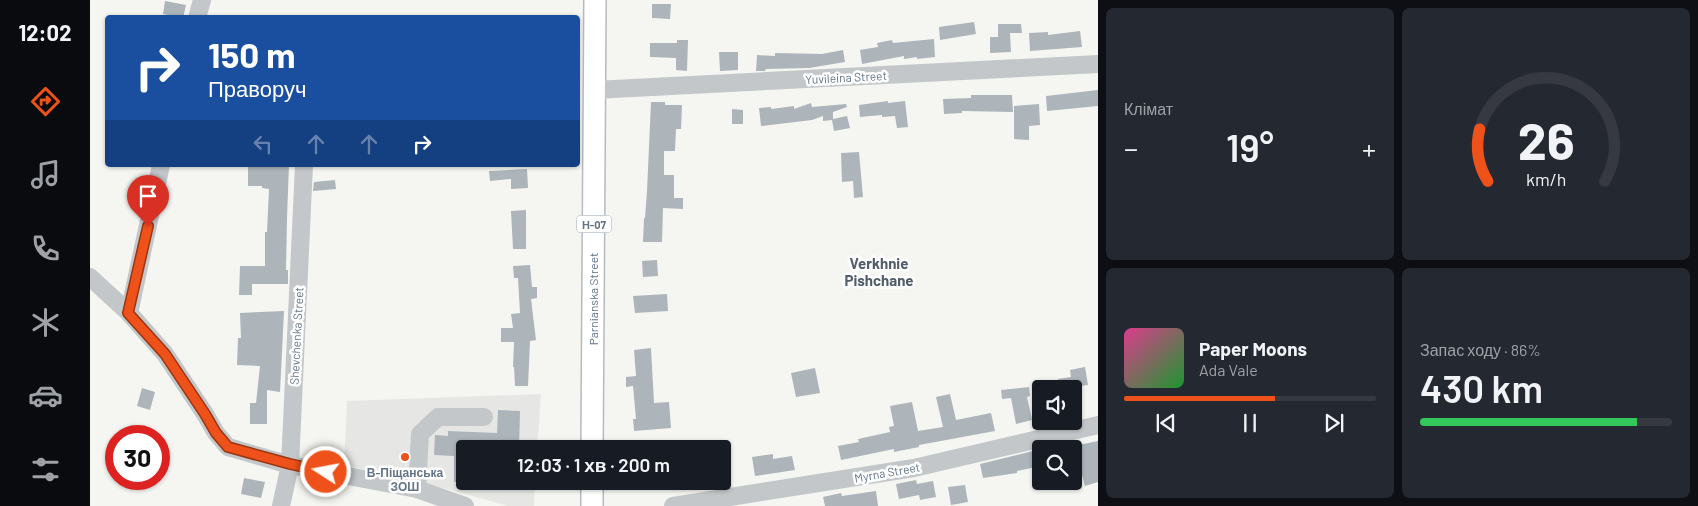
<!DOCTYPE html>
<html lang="uk">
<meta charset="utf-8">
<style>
:root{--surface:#171b24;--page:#242831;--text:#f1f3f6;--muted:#9ea1a6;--line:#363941;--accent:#ee5119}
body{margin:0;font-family:Barlow,sans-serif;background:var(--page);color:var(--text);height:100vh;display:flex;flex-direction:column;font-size:19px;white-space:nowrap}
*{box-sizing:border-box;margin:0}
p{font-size:16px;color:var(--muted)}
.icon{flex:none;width:28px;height:28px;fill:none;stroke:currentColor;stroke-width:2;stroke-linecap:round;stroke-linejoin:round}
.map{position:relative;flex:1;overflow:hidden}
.panel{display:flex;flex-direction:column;gap:8px;padding:8px;background:#0d0f14;width:600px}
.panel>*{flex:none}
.hud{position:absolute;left:15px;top:15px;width:475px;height:152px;border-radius:5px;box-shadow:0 1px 4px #0004;background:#1a4fa0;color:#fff;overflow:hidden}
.controls{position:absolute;left:942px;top:380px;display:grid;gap:10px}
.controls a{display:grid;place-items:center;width:50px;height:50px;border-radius:5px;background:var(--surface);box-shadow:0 1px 4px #0004;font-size:25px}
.speed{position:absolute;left:15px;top:425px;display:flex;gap:10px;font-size:25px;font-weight:700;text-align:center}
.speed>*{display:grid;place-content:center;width:65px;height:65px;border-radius:50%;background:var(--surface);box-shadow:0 1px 4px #0004;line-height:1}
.speed .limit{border:8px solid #d22;background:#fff;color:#111}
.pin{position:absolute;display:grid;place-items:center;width:42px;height:42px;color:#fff;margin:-51px -21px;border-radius:50% 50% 50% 0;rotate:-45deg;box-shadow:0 0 5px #0007}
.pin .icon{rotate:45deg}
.me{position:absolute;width:55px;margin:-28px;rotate:281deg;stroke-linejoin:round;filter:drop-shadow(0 0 4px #0008)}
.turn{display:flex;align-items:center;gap:18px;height:105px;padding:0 20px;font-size:22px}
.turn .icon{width:65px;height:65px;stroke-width:2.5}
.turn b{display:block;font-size:35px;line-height:42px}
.lanes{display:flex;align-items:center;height:48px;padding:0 20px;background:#0003;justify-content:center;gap:25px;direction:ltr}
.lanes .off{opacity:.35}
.big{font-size:38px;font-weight:600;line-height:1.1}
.panel .tile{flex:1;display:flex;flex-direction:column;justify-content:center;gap:8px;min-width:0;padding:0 18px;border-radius:8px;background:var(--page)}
.panel .dial{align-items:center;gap:0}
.dial svg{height:130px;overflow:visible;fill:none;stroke:var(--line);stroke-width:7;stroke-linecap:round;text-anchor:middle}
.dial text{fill:var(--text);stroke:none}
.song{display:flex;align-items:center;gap:15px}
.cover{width:60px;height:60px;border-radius:8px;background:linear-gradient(135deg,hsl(330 70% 55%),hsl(130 70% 35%))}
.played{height:5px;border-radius:2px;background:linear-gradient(90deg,var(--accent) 60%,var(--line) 60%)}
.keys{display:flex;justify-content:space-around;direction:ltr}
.heat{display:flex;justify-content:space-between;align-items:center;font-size:28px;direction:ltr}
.charge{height:8px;border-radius:4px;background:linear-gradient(90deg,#34c759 86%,var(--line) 0)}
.panel .tiles{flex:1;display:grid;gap:8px;grid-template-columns:repeat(2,1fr)}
.trip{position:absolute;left:366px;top:440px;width:275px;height:50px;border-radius:5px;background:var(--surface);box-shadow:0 1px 4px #0004;font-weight:600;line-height:50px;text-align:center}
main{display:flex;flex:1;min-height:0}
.menu{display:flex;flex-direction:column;width:90px;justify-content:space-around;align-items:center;background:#090b0e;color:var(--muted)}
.menu .icon{width:35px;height:35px}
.menu .selected{color:var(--accent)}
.menu b{font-size:22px;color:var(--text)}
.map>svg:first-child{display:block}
</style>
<main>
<nav class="menu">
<b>12:02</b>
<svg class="icon selected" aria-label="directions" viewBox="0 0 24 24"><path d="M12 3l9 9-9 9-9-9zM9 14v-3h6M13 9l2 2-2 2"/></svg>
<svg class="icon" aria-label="music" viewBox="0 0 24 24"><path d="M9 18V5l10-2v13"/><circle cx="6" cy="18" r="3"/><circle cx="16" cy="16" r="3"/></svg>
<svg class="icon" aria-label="phone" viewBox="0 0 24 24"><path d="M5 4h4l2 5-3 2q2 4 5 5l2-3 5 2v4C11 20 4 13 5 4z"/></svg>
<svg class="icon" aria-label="climate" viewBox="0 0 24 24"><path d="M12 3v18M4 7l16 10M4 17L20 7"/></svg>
<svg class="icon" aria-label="car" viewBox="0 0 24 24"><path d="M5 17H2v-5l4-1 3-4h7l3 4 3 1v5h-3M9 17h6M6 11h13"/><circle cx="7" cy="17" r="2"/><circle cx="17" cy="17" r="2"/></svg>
<svg class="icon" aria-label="filters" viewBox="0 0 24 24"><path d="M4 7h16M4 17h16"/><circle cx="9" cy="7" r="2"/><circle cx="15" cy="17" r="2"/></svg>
</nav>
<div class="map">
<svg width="1008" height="506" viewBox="0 0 1008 506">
<rect width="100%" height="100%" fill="#f5f6f1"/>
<path fill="#e6e7e5" d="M 451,394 L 447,449 L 375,449 L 375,481 L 445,481 L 444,506 L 418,506 L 335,483 L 254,465 L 257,401 Z"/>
<path fill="#adb4ba" d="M 75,1 L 96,5 L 93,18 L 73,14 Z
M 562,4 L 581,4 L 580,19 L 562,18 Z
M 884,22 L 886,34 L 850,40 L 849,27 Z
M 908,24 L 931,24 L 932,33 L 920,33 L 921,52 L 900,53 L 900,37 L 908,37 Z
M 990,31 L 992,47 L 940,51 L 939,33 L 958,32 L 958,35 Z
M 844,39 L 845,57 L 827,59 L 827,57 L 814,59 L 814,56 L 772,64 L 770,50 L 788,47 L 787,43 L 802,40 L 803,43 Z
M 587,40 L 598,40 L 597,71 L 586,70 L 586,58 L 560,57 L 560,43 L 587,43 Z
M 753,50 L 755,62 L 719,68 L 676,69 L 675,71 L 666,71 L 667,55 L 685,56 L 685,53 L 732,54 Z
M 629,52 L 648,52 L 648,70 L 630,71 Z
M 1008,90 L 1008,106 L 957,111 L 956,96 Z
M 881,95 L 922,95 L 923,112 L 872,111 L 872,113 L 854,114 L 853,99 L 881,98 Z
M 798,101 L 798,103 L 815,101 L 818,127 L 807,128 L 805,116 L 792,117 L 792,115 L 770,117 L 769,105 Z
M 561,102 L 575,102 L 575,105 L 592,105 L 591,129 L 586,129 L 585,151 L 574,151 L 574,175 L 584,175 L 584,198 L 593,198 L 593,209 L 573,208 L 572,242 L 553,242 L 554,218 L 555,218 L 557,191 Z
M 721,103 L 722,107 L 756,104 L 757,107 L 743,112 L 743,119 L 757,116 L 760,128 L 744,131 L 742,120 L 733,121 L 733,116 L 722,120 L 671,126 L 669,108 L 681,107 L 681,109 L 704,106 L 704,109 Z
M 949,104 L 950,125 L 939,126 L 939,140 L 924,139 L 924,106 Z
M 642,109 L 653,110 L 653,124 L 642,124 Z
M 769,152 L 773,197 L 764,198 L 763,181 L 752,182 L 751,153 Z
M 158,165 L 199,165 L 197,218 L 196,270 L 198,270 L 198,284 L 162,284 L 162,295 L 149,295 L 150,266 L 175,266 L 175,232 L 177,232 L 179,189 L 172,188 L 172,186 L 158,186 Z
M 437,169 L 438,188 L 421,189 L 421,179 L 400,181 L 399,171 Z
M 245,180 L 246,189 L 223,191 L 224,182 Z
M 436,210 L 436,249 L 423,249 L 421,211 Z
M 567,260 L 568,276 L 553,277 L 552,261 Z
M 440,265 L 442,287 L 447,287 L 447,298 L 441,299 L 446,340 L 440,341 L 438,386 L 425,386 L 424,367 L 423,367 L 424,342 L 411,342 L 411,328 L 423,328 L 421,314 L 430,313 L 428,278 L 424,278 L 423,266 Z
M 577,294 L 578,311 L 545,313 L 543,296 Z
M 194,311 L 190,392 L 177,390 L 177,424 L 160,424 L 160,403 L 166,403 L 170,366 L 147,365 L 148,338 L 151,338 L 150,313 Z
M 561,348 L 564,403 L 579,402 L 581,428 L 544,431 L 543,419 L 546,419 L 543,386 L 536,387 L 536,377 L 546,376 L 544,350 Z
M 995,367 L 998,385 L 982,387 L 982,389 L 969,389 L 968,379 L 981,377 L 980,370 Z
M 725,368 L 730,393 L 706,397 L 701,373 Z
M 939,387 L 940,396 L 937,397 L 942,420 L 926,424 L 921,398 L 912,399 L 911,390 Z
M 52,388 L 65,392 L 60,410 L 47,406 Z
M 860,394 L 866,420 L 901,413 L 905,431 L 829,445 L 829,447 L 804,452 L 804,449 L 751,460 L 748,446 L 769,442 L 768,439 L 800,432 L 799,427 L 804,426 L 800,406 L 822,402 L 828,431 L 853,427 L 846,397 Z
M 408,410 L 430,411 L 429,449 L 375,449 L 375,482 L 364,482 L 364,456 L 344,455 L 345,435 L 358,436 L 358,431 L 407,433 Z
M 1008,441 L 1008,482 L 995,486 L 984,446 Z
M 951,449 L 951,466 L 927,471 L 927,473 L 893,478 L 890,464 Z
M 683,454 L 683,459 L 702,456 L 705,470 L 665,476 L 662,457 Z
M 154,478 L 175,482 L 171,498 L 151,494 Z
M 826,480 L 827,484 L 843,481 L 846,497 L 830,500 L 829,495 L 809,499 L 806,484 Z
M 875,485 L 878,502 L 861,505 L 858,487 Z
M 786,491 L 788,506 L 735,506 L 733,497 L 751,493 L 752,496 Z"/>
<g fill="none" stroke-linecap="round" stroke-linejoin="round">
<defs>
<path id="major" d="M 502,449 L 505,0
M 502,506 L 502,481"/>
</defs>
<use href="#major" stroke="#b6babe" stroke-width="24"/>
<path stroke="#c3c7ca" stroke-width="18" d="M 107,18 L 112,0
M 504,90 L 1008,64
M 0,277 L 39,313 L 75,354 L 115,414 L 126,433 L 138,447 L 200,465 L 327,489 L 375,506
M 39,313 L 71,165
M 327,489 L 330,434 L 348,417 L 394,417
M 191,506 L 200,465 L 214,165
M 583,506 L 824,468 L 1008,425"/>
<use href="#major" stroke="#fff" stroke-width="21"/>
</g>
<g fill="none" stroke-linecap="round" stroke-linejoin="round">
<defs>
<path id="route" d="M 58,226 L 38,313 L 75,354 L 115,414 L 126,433 L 138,447 L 200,464 L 236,472"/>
</defs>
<use href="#route" stroke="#9b3510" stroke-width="12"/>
<use href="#route" stroke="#ee5119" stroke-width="9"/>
</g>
<circle fill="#ee5119" stroke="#fff" stroke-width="2" cx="315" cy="457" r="5"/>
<g text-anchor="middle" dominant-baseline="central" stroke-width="5" stroke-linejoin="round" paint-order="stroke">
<rect fill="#fff" stroke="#919eaa" stroke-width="1" x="486.5" y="215.5" width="35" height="17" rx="4"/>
<g font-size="11" font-weight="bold" fill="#627485">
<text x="504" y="224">Н-07</text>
</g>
<g font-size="12" fill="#627485" stroke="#fff">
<text transform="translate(756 77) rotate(-3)">Yuvileina Street</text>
<text transform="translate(503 299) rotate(-90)">Parnianska Street</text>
<text transform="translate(206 336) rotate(-87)">Shevchenka Street</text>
<text transform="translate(797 472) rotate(-10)">Myrna Street</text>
</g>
<g font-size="12" font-weight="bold" fill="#627485" stroke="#fff">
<text x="315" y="472">В-Піщанська<tspan x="315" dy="14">ЗОШ</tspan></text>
</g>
<g font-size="15" font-weight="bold" fill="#515e69" stroke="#fff">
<text x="789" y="263">Verkhnie<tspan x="789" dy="17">Pishchane</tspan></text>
</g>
</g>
</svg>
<div class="controls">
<a><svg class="icon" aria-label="sound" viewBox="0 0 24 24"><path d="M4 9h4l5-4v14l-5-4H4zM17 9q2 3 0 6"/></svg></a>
<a><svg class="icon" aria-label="search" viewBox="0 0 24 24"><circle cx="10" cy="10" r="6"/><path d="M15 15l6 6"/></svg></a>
</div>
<div class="speed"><div class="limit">30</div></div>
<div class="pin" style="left:58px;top:226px;background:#d93025"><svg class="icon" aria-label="arrive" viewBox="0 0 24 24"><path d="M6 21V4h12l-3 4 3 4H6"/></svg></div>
<svg class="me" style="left:236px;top:472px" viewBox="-20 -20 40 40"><circle r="17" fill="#ee5119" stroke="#fff" stroke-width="3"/><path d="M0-11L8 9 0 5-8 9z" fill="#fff"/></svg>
<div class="trip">12:03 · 1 хв · 200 m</div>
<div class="hud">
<div class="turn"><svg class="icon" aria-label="right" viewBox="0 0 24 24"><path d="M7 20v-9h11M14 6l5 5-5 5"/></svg><div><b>150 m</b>Праворуч</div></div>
<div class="lanes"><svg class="icon off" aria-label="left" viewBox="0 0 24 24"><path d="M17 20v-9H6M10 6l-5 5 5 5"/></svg><svg class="icon off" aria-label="ahead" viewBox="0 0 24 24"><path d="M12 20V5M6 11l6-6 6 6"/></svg><svg class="icon off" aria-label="ahead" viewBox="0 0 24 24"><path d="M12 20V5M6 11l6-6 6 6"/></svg><svg class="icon" aria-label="right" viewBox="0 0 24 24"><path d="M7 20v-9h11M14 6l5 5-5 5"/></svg></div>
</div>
</div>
<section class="panel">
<div class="tiles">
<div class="tile"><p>Клімат</p>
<div class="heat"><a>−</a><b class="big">19°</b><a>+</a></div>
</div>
<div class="tile dial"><svg viewBox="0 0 100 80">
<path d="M14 69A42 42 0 1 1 86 69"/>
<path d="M14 69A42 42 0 0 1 9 37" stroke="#ee5119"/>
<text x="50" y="56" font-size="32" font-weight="700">26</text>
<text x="50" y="72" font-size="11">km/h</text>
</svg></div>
<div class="tile">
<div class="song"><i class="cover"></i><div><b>Paper Moons</b><p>Ada Vale</p></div></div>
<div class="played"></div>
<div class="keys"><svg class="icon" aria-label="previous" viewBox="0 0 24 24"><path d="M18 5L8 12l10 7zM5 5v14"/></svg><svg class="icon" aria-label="pause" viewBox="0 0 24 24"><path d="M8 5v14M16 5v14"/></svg><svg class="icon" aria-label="next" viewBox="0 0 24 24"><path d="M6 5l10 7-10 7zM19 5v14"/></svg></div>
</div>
<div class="tile"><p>Запас ходу · 86%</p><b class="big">430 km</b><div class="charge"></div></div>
</div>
</section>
</main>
